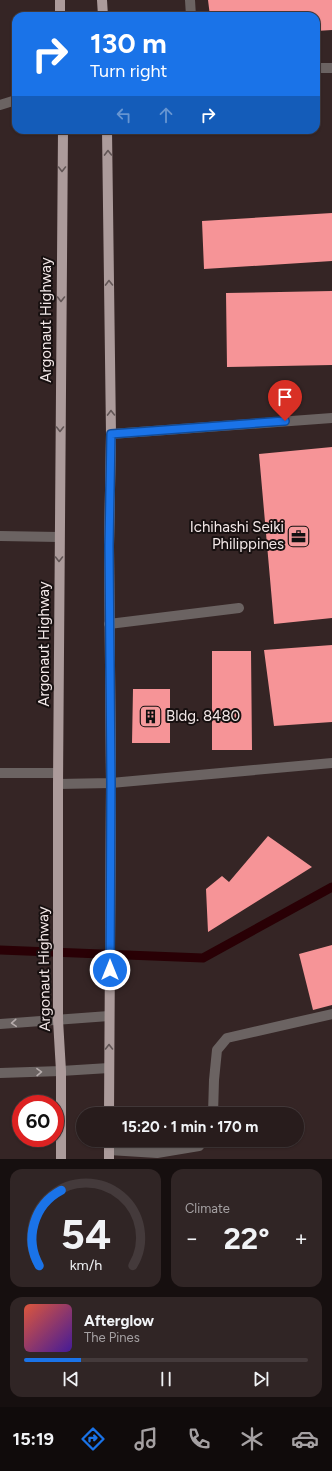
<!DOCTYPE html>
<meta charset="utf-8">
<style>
:root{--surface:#281c1c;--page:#302525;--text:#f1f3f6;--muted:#a5a1a3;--line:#443a3b;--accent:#1a73e8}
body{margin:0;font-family:Figtree,sans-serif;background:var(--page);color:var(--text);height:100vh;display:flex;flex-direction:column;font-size:15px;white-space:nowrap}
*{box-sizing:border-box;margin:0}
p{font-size:13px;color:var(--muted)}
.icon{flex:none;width:22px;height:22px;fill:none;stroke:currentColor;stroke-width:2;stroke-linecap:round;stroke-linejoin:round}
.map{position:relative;height:1159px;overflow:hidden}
.drawer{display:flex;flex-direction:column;gap:10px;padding:10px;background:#160f0f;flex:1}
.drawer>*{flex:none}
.guide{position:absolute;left:12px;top:12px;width:308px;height:122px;border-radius:12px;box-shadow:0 1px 3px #0004,0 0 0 1px var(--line);background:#1a73e8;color:#fff;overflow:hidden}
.speed{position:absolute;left:12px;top:1095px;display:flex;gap:8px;font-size:20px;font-weight:700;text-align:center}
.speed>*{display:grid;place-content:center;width:52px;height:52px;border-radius:50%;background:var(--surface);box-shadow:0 1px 3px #0004,0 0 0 1px var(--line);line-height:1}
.speed .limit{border:6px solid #d22;background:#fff;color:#111}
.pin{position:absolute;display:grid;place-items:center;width:34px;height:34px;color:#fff;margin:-41px -17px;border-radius:50% 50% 50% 0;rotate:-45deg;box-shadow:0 0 4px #0007}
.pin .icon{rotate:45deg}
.me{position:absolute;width:44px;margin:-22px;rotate:0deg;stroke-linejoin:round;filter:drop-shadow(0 0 3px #0008)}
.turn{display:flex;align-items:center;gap:14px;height:84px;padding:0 12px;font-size:18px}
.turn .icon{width:52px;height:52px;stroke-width:2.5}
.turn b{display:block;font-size:28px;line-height:34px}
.lanes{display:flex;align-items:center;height:38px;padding:0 12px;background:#0003;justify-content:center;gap:20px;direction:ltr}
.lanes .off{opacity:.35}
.big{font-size:30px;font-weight:700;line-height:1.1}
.drawer .widget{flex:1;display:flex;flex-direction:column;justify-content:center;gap:6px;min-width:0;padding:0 14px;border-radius:12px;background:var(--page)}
.drawer .dial{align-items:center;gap:0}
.dial svg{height:104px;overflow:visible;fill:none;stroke:var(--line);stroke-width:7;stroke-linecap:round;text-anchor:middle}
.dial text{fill:var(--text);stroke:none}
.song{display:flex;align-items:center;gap:12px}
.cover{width:48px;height:48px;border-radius:6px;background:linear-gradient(135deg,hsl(10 70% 55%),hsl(260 70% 35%))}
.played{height:4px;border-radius:2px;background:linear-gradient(90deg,var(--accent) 20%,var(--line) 20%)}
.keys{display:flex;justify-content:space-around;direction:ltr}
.heat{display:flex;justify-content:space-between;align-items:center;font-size:22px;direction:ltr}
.drawer .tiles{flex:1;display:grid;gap:10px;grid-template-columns:1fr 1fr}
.widget:last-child{grid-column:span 2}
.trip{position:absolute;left:76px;top:1107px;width:228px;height:40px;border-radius:20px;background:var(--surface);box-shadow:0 1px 3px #0004,0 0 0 1px var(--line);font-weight:700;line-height:40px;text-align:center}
.menu{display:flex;height:64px;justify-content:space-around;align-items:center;background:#100b0b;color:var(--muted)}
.menu .icon{width:28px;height:28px}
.menu .selected{color:var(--accent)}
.menu b{font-size:18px;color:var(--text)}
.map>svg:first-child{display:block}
</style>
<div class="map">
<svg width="332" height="1159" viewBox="0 0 332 1159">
<rect width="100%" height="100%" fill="#352525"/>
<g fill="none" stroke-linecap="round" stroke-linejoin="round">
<path stroke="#290005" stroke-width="9" d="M 0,950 L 203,958 L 332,887"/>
</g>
<path fill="#f69497" d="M 208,0 L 332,0 L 332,30 L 316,31 L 316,16 L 210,16 Z
M 332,213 L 332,261 L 204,269 L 202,221 Z
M 332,291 L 332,365 L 227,367 L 226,293 Z
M 332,447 L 332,618 L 274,624 L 259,454 Z
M 332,645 L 332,722 L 274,726 L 264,650 Z
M 212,651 L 251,651 L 252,750 L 212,750 Z
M 133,689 L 170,689 L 170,743 L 132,743 Z
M 268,836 L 312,867 L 208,932 L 206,889 L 222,876 L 229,882 Z
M 332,945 L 332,1005 L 313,1010 L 299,954 Z"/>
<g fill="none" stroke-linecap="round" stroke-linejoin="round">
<path stroke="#6b6362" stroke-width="10" d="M 190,0 L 191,16
M 316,68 L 332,68
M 0,105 L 16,100
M 111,434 L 332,418
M 0,536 L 59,537
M 109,624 L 239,608
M 0,773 L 58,773
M 58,784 L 111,783 L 332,763
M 0,1024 L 109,1016
M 0,1073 L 61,1071 L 109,1068
M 213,1114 L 214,1080 L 217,1050 L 227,1038 L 332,1014
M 109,1150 L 157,1153 L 199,1146 L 204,1140"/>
<path stroke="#ac9b9b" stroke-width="10" d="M 60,0 L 60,16
M 102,0 L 103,16
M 107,130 L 111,434 L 109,546 L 111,783 L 109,1114
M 61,1159 L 61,1071 L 58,1020 L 58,784 L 63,130
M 109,1159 L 109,1140"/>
</g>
<defs><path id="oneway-chevron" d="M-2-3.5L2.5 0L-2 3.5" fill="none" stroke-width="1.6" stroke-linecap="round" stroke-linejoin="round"/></defs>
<g stroke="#625656">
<use href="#oneway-chevron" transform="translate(108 153) rotate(-91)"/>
<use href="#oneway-chevron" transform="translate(62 169) rotate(90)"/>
<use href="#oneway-chevron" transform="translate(109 283) rotate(-91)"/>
<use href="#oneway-chevron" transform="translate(61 299) rotate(90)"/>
<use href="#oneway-chevron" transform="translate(111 413) rotate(-91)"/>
<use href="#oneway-chevron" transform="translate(60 429) rotate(90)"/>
<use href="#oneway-chevron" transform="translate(59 559) rotate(90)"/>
<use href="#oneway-chevron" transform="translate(109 1047) rotate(-90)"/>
</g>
<g stroke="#b6acac">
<use href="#oneway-chevron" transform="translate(14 1023) rotate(176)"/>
<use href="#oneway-chevron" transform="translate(39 1072) rotate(-1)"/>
</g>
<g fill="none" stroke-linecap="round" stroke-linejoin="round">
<defs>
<path id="route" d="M 110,970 L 111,784 L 109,546 L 111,434 L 285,421"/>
</defs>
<use href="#route" stroke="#114b97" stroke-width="10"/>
<use href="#route" stroke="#1a73e8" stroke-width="7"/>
</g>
<defs>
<symbol id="office-square" viewBox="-11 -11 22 22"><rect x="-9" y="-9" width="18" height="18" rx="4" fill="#f59b9d" stroke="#171010"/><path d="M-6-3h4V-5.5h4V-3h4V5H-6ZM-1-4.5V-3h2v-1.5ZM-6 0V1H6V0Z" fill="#111"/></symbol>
<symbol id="building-square" viewBox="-11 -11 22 22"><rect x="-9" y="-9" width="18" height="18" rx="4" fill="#f59b9d" stroke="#171010"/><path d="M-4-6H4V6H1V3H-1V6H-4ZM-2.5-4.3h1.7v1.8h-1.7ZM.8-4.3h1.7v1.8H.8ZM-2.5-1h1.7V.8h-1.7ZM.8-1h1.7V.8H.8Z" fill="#111"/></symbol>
</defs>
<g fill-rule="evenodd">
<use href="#office-square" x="286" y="524" width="25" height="25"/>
<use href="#building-square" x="138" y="704" width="25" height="25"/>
</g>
<g text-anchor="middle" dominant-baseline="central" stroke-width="4" stroke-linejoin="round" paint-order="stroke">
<g font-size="15" fill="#f3e8e8" stroke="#171010">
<text transform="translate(46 320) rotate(-90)">Argonaut Highway</text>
<text transform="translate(44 644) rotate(-90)">Argonaut Highway</text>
<text transform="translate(44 969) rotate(-91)">Argonaut Highway</text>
</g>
<g font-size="15" fill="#f3e8e8" stroke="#171010" text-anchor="end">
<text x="284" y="527">Ichihashi Seiki<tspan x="284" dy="17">Philippines</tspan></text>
<text x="166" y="716" text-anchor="start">Bldg. 8480</text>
</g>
</g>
</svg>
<div class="speed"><div class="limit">60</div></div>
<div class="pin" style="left:285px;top:421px;background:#d93025"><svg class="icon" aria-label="arrive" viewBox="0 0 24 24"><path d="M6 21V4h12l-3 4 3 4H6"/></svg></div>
<svg class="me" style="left:110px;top:970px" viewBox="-20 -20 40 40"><circle r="17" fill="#1a73e8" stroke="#fff" stroke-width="3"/><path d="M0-11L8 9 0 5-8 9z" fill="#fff"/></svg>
<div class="trip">15:20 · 1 min · 170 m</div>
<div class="guide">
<div class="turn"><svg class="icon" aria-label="right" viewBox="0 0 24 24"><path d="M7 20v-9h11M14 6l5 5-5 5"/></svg><div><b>130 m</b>Turn right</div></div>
<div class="lanes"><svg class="icon off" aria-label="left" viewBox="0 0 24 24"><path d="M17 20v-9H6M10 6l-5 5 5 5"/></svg><svg class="icon off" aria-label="ahead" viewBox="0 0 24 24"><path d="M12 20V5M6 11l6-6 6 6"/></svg><svg class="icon" aria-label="right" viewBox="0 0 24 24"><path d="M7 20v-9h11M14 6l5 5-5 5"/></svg></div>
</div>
</div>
<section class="drawer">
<div class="tiles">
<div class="widget dial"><svg viewBox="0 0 100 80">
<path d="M14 69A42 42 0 1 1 86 69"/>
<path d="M14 69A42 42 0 0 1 31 11" stroke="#1a73e8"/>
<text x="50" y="56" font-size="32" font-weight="700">54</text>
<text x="50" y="72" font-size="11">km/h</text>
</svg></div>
<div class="widget"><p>Climate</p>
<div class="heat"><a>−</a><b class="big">22°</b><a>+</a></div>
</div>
<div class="widget">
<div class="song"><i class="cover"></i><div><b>Afterglow</b><p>The Pines</p></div></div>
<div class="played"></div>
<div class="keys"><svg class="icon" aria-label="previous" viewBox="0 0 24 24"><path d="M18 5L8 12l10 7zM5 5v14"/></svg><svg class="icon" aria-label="pause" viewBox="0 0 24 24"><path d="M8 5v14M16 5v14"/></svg><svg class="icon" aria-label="next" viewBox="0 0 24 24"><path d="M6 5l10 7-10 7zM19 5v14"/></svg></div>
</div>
</div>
</section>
<nav class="menu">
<b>15:19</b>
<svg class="icon selected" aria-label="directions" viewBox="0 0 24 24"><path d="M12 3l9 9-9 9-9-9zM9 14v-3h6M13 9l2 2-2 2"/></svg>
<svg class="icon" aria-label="music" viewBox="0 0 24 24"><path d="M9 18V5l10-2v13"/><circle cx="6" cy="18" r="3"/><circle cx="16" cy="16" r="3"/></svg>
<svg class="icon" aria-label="phone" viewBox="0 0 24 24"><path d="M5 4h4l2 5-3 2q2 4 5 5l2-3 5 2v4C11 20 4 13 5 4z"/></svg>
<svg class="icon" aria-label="climate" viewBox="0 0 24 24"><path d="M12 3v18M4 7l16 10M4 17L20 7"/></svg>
<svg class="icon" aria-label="car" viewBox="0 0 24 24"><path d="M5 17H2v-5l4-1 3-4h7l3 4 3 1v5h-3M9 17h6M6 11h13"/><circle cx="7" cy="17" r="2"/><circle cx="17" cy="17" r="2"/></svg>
</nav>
